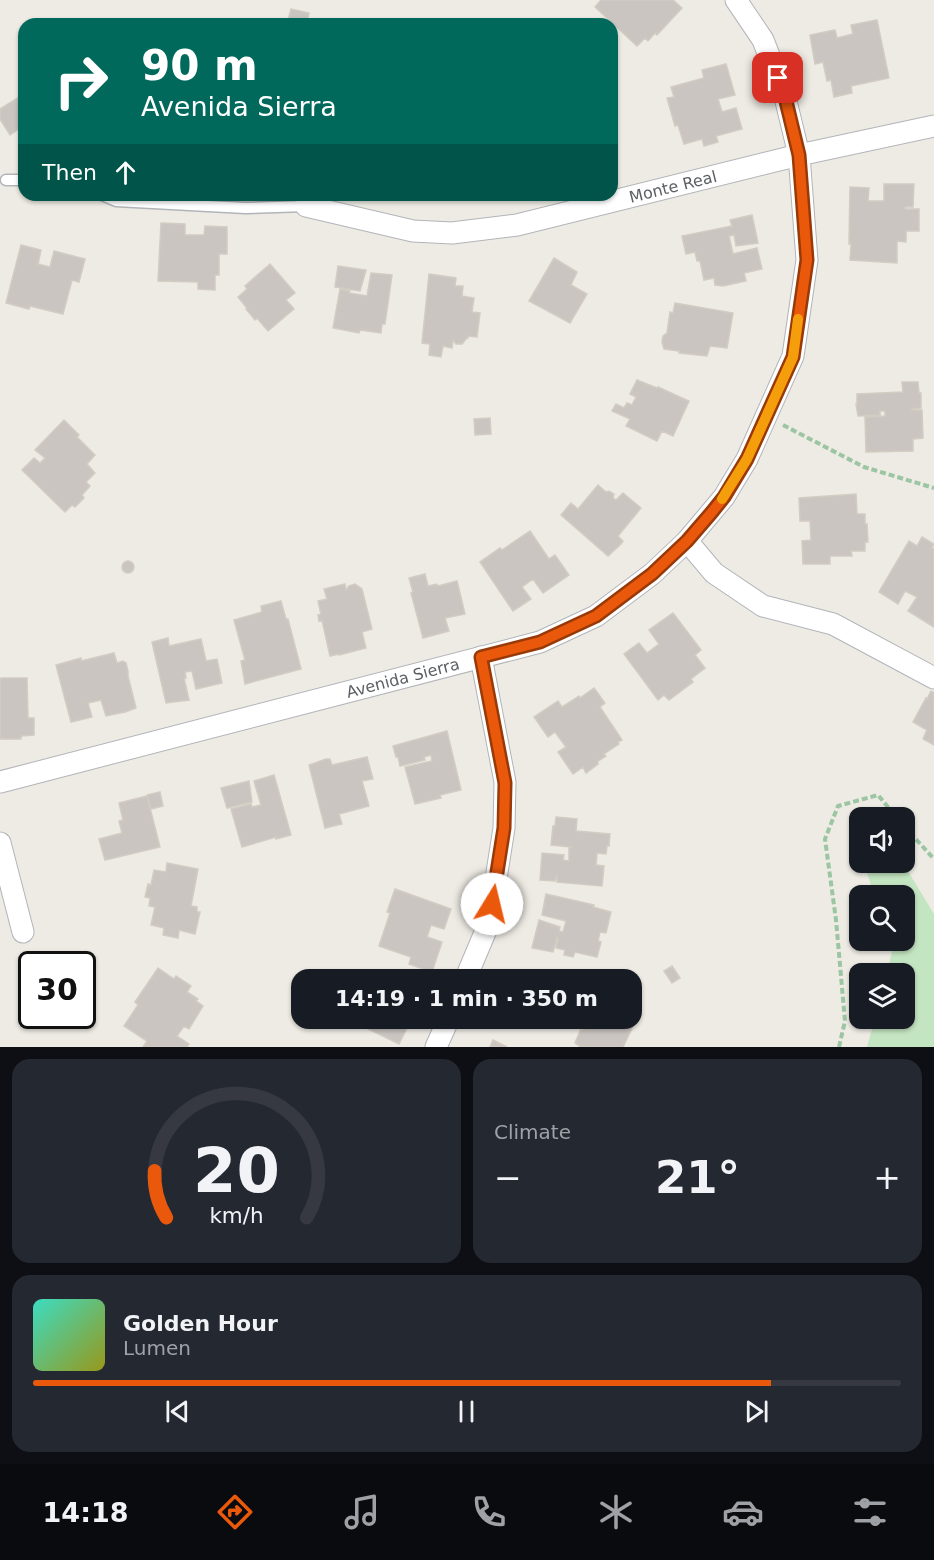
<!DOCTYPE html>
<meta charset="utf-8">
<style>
:root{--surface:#171b24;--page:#242831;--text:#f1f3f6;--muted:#9ea1a6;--line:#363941;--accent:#ea580c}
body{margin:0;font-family:"DejaVu Sans",sans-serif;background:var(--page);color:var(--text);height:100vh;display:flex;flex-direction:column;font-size:22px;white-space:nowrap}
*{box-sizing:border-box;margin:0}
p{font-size:20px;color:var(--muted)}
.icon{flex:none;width:33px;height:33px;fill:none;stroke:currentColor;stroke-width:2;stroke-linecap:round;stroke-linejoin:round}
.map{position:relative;height:1047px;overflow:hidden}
.details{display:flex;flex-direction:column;gap:12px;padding:12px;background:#0d0f14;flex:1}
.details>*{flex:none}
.top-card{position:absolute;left:18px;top:18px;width:600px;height:183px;border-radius:18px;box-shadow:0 2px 4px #0004;background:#00695c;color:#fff;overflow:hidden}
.tools{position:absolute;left:849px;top:807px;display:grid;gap:12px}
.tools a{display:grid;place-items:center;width:66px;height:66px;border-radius:12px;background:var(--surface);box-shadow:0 2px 4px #0004;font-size:30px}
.speed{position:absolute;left:18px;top:951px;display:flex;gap:12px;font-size:30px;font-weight:700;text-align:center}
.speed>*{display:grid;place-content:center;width:78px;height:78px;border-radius:50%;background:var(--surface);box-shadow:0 2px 4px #0004;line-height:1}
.speed .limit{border:3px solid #111;border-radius:9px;background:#fff;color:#111}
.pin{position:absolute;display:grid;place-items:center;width:51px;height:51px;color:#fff;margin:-26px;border-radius:12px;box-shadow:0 3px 9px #0006}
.me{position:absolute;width:66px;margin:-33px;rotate:9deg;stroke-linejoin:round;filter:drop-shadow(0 0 4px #0008)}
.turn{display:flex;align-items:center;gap:21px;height:126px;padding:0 24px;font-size:27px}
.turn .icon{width:78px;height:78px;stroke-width:2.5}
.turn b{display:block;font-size:42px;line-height:51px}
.then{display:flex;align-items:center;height:57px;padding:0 24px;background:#0003;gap:12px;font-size:22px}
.big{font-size:45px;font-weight:600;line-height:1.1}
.details .card{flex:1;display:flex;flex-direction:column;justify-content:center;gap:9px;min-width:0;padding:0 21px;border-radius:18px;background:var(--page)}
.details .dial{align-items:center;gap:0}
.dial svg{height:156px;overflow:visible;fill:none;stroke:var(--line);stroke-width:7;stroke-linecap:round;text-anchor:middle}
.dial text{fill:var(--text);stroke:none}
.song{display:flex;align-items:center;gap:18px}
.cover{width:72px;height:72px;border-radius:9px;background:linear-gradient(135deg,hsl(170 70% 55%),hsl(60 70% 35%))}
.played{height:6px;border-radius:3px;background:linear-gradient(90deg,var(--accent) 85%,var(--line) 85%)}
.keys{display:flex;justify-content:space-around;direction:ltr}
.heat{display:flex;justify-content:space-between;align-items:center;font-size:33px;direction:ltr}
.details .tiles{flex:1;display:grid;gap:12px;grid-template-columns:1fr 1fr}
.card:last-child{grid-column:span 2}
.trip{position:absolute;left:291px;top:969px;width:351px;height:60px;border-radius:18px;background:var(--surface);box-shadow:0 2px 4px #0004;font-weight:600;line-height:60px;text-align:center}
.tabs{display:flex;height:96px;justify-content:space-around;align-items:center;background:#090b0e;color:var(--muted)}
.tabs .icon{width:42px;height:42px}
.tabs .active{color:var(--accent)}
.tabs b{font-size:27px;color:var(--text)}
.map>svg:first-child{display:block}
</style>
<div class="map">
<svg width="934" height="1047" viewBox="0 0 934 1047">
<rect width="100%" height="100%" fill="#eeebe4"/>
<path fill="#c4e5c1" d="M 864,863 L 903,863 L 934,914 L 934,1047 L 867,1047 L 875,1019 L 904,1018 L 904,974 L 887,973 L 892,951 L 889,941 L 904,940 L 904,896 L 874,895 Z"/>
<path fill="#cac5c1" stroke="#d2ccc2" stroke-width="1.5" d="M 601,0 L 673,0 L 682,8 L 657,35 L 655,33 L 648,41 L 645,38 L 637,46 L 595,7 Z
M 291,9 L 309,13 L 307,24 L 287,24 Z
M 877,20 L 889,78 L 851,86 L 852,93 L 834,97 L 831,80 L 827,81 L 823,62 L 815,64 L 810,35 L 835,30 L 837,38 L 853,34 L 851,25 Z
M 726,64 L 735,95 L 718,99 L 722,112 L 736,108 L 742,129 L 716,136 L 718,142 L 704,146 L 702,139 L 684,144 L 678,125 L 675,126 L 667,98 L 674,97 L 671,87 L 704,78 L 702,70 Z
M 24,94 L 24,137 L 19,129 L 10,135 L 0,119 L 0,109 Z
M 884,184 L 914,184 L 913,207 L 905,207 L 905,209 L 919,209 L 919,231 L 906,231 L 906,242 L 897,241 L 897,263 L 850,260 L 851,244 L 849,244 L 850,187 L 869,188 L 868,201 L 884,201 Z
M 752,215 L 758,243 L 736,246 L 734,235 L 729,236 L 733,254 L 757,248 L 762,269 L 744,273 L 746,281 L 723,286 L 715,285 L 714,278 L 704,280 L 700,261 L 697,261 L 695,252 L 686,254 L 682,236 L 732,226 L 730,220 Z
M 161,223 L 185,224 L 185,235 L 204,235 L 205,226 L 227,227 L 227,254 L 219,254 L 219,275 L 215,275 L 215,290 L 198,289 L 198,282 L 158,281 Z
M 21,245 L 41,250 L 38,264 L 50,267 L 54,251 L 85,259 L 79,282 L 72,280 L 63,314 L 30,306 L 29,309 L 6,303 Z
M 554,258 L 577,272 L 571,285 L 587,294 L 570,323 L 529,301 Z
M 270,264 L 295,293 L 286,300 L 294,309 L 268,331 L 257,318 L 255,320 L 246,309 L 247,308 L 238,297 L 247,289 L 245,286 Z
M 338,266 L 366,270 L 360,291 L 335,287 Z
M 371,273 L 392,275 L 385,324 L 382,324 L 381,333 L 360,330 L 359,333 L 333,328 L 340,289 L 350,291 L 349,293 L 367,296 Z
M 429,274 L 456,278 L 455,286 L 463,286 L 462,296 L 474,298 L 472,312 L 480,313 L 477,337 L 468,336 L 468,338 L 467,338 L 462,344 L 456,344 L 453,340 L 452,348 L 443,346 L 441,357 L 429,355 L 430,344 L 422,343 Z
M 675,303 L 733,313 L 727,348 L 710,346 L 707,356 L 679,353 L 679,351 L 664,349 L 662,342 L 663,336 L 667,333 L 670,312 L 673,313 Z
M 637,380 L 657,388 L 658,387 L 689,401 L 673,436 L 662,431 L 657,441 L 626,426 L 630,419 L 612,411 L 616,404 L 624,408 L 627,403 L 632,405 L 636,397 L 630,394 Z
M 902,382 L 918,382 L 919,393 L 921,393 L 921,408 L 912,409 L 912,410 L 922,410 L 923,438 L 913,439 L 913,451 L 866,452 L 865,417 L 885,416 L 885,411 L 880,411 L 880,415 L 858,416 L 856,404 L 857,404 L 857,394 L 903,392 Z
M 490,418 L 491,434 L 475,435 L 474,419 Z
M 64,420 L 79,435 L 77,437 L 95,455 L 87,464 L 95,473 L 86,482 L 90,486 L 82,495 L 84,498 L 75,507 L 72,505 L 65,512 L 22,470 L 34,458 L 40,463 L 45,458 L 35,450 Z
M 598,485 L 606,492 L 609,491 L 614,494 L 613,498 L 616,500 L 623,493 L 641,508 L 618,536 L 623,541 L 621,544 L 608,556 L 561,515 L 571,503 L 578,509 Z
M 856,494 L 857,514 L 865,514 L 865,524 L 867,524 L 868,542 L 865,542 L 865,551 L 851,551 L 852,556 L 830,556 L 830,564 L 803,564 L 802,541 L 811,540 L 810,521 L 800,521 L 799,498 Z
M 530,531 L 549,559 L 555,555 L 569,575 L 543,593 L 533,579 L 522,587 L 531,599 L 513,611 L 480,562 L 500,548 L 502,550 Z
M 922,537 L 934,544 L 932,548 L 934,549 L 934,627 L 908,611 L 917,597 L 905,591 L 898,604 L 879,592 L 909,541 L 917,546 Z
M122 567a6 6 0 1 1 12 0a6 6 0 1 1-12 0Z
M 425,574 L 428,586 L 437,584 L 438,586 L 457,581 L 465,614 L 445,618 L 449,631 L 423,638 L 411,593 L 413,592 L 409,578 Z
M 345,584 L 346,590 L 349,586 L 355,584 L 362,589 L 372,629 L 362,632 L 366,648 L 339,655 L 339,654 L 330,656 L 322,620 L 319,621 L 318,615 L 321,614 L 318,601 L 327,599 L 324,589 Z
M 281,601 L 286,619 L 288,619 L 301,669 L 245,684 L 241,661 L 245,660 L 234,620 L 262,612 L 261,606 Z
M 673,613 L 701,650 L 695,655 L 705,668 L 691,679 L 693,682 L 669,700 L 664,695 L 658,700 L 624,654 L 639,643 L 647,653 L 659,644 L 649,630 Z
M 168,638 L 169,646 L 201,639 L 206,661 L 217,659 L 222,683 L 196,689 L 192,671 L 185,672 L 186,678 L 184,678 L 189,700 L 166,703 L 152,642 Z
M 114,653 L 117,663 L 123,661 L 126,663 L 128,671 L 128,676 L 136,708 L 125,712 L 106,716 L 101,700 L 88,703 L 92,717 L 71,722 L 56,665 L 81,658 L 81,661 Z
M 1,678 L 27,678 L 28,718 L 34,718 L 34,735 L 21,736 L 21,739 L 0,739 L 0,679 Z
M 594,688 L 605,703 L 600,707 L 622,740 L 618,742 L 619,744 L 604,754 L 606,756 L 598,761 L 598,764 L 586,773 L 583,767 L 573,774 L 558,752 L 566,747 L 555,732 L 548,737 L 534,717 L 558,701 L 562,707 L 579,696 L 580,698 Z
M 931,691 L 934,693 L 934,745 L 923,739 L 927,730 L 913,722 L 926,698 L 927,699 Z
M 447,731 L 461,790 L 440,795 L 441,798 L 415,804 L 405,767 L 432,761 L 431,755 L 424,757 L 425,760 L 400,766 L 398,757 L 396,757 L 393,746 Z
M 367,757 L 373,779 L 362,781 L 369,806 L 339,814 L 342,824 L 325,828 L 309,765 L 326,759 L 330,759 L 332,765 Z
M 274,775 L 291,835 L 276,839 L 276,837 L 242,847 L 231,809 L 251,804 L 252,807 L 261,805 L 254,781 Z
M 249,781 L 252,802 L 227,808 L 221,788 Z
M 160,792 L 163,806 L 151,809 L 147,795 Z
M 147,796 L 160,847 L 105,860 L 99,839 L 122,833 L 119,821 L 123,820 L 119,803 Z
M 556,817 L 577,819 L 576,831 L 610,834 L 609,846 L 607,846 L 606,854 L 597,853 L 596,865 L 604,866 L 602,886 L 557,882 L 557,877 L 556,877 L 555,881 L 540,880 L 542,853 L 564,855 L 563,860 L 569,861 L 569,848 L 571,847 L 551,845 L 553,826 L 555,826 Z
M 167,863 L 198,869 L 191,906 L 197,907 L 197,912 L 200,912 L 195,934 L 179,930 L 178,938 L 163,935 L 164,928 L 151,925 L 155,907 L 149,906 L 150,898 L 145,897 L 148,884 L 151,885 L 154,870 L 166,872 Z
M 395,889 L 451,909 L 444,929 L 431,925 L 427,937 L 442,942 L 432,972 L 409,964 L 411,957 L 379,946 L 390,913 L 387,912 Z
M 546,894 L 594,905 L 593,907 L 611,912 L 606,933 L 600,932 L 598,941 L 601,942 L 597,957 L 575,952 L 573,957 L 564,955 L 565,950 L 556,948 L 558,939 L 557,938 L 553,952 L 532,948 L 539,920 L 560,927 L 559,931 L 563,932 L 566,921 L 542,915 Z
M 672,966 L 680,978 L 672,983 L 664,971 Z
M 158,968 L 174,979 L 176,976 L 191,986 L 187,992 L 198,999 L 196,1001 L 203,1006 L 189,1029 L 184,1026 L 177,1036 L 189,1044 L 187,1047 L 143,1047 L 147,1041 L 124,1026 L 138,1005 L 135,1002 Z
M 363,976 L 365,976 L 373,980 L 356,980 Z
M 346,1018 L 412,1018 L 399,1044 Z
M 579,1018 L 630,1018 L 629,1021 L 634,1024 L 623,1047 L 581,1047 L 575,1043 L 581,1029 L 583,1030 L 585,1028 L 588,1029 L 590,1025 Z
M 493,1040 L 507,1047 L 490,1047 Z"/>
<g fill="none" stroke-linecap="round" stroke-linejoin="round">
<defs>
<path id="service" d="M 6,180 L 24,180
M 102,195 L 116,201 L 245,208 L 306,206"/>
<g id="minor">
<path id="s1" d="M 306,206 L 413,231 L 452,233 L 517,225 L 799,155 L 934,126"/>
<path d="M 687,541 L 714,573 L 763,606 L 833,624 L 934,678"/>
<path id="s2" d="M 0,782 L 540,642 L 596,616 L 652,574 L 687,541 L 724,497 L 747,459 L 793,356 L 807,260 L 799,155 L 785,97 L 763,40 L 736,0"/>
<path d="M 0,843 L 23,932"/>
<path d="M 465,980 L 489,923 L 504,828 L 505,782 L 481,657"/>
<path d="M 436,1047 L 449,1018"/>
</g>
</defs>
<use href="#service" stroke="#b1b5b9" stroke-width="13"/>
<use href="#minor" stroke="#b1b5b9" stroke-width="23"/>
<path stroke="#9bc5a3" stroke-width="4" stroke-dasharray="6 3" stroke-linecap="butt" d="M 783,425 L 864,467 L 934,488
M 904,826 L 934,859
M 839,1047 L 845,1021 L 836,920 L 825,839 L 838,806 L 878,795 L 897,818"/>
<use href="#service" stroke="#fff" stroke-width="10"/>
<use href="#minor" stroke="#fff" stroke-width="21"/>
</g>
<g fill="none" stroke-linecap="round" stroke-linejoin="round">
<defs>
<path id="route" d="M 492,904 L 504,828 L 505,783 L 481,657 L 540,642 L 596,616 L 652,574 L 687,541 L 712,512 L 724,497 L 747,459 L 793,357 L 807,260 L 799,155 L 785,97 L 778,78"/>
</defs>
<use href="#route" stroke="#983908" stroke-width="15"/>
<use href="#route" stroke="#ea580c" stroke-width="10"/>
<path stroke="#f59e0b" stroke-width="10" d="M 722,499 L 747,459 L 793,357 L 798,319"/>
</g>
<g text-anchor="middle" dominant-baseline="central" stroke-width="6" stroke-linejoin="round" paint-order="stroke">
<g font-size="16" fill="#5c6064" stroke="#fff">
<text stroke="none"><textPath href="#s1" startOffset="375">Monte Real</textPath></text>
<text stroke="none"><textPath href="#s2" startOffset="416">Avenida Sierra</textPath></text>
</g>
</g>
</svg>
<div class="tools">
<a><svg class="icon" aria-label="sound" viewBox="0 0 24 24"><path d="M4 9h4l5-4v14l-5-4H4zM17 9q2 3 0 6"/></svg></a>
<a><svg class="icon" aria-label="search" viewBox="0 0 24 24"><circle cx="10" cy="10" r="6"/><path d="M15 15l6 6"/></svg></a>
<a><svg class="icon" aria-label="layers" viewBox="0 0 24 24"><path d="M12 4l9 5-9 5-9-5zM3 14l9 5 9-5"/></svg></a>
</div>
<div class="speed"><div class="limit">30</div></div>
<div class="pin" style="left:778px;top:78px;background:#d93025"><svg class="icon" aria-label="arrive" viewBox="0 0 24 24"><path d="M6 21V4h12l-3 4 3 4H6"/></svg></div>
<svg class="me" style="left:492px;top:904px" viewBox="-20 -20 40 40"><circle r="19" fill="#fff"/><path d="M0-13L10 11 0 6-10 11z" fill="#ea580c"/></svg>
<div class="trip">14:19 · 1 min · 350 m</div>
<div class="top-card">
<div class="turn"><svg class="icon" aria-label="right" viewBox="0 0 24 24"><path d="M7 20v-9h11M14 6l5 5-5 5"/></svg><div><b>90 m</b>Avenida Sierra</div></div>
<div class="then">Then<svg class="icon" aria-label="ahead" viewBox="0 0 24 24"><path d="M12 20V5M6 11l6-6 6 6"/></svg></div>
</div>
</div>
<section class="details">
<div class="tiles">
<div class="card dial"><svg viewBox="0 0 100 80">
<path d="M14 69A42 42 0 1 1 86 69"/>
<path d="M14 69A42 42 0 0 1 8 45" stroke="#ea580c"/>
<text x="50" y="56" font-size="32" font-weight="700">20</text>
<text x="50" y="72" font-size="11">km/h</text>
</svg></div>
<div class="card"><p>Climate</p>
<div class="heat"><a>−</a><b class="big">21°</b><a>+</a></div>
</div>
<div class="card">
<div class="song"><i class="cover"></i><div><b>Golden Hour</b><p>Lumen</p></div></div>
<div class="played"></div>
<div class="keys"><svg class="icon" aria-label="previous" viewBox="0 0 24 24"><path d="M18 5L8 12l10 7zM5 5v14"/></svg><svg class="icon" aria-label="pause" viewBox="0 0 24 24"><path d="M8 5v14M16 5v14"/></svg><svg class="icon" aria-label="next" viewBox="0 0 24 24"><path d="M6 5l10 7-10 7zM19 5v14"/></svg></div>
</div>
</div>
</section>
<nav class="tabs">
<b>14:18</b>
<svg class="icon active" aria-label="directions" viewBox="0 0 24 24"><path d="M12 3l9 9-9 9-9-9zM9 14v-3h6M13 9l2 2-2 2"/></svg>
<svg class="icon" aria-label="music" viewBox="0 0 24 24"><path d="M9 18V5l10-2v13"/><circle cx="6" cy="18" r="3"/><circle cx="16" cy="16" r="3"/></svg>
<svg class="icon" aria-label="phone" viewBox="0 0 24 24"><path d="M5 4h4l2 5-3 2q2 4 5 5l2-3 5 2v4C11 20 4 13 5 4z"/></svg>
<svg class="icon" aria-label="climate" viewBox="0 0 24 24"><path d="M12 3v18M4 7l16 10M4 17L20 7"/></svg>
<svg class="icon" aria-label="car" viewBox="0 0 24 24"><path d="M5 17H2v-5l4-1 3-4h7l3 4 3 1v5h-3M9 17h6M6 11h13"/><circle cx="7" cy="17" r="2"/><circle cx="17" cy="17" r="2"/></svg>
<svg class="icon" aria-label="filters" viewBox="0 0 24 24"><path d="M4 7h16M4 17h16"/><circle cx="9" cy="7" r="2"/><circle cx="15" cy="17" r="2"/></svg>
</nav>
